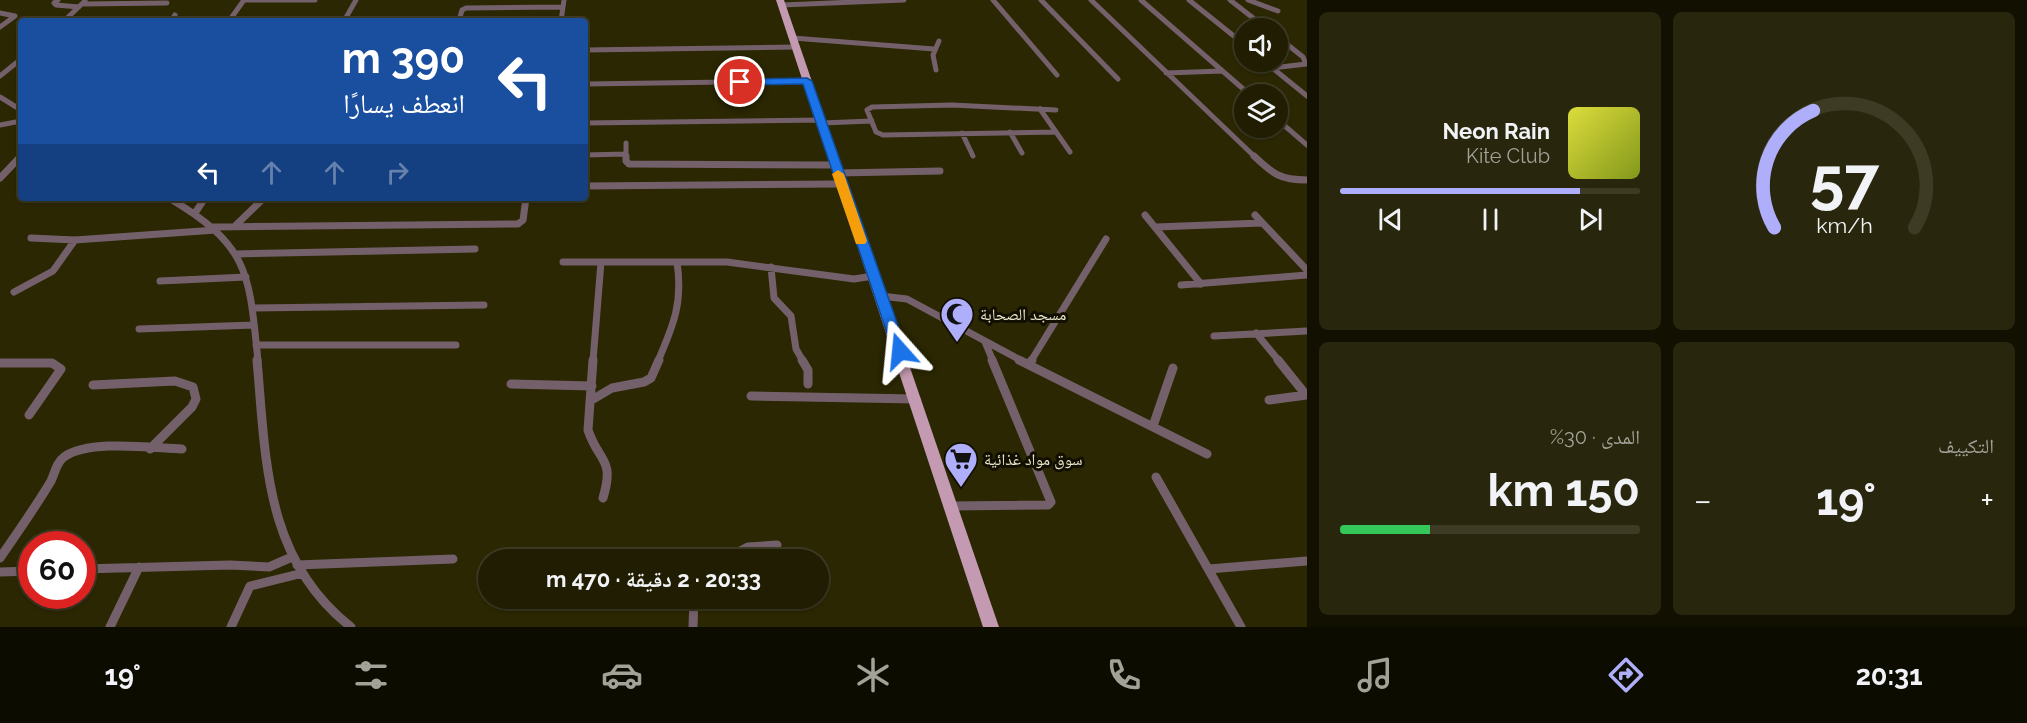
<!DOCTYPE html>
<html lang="ar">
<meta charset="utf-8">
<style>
:root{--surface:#201d02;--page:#28260c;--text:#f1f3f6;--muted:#a2a299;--line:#3d3b24;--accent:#aeaefb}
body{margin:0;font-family:Raleway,"Noto Naskh Arabic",sans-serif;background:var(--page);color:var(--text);direction:rtl;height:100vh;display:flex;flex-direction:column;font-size:22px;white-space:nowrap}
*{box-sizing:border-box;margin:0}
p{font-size:20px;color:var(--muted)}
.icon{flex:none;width:33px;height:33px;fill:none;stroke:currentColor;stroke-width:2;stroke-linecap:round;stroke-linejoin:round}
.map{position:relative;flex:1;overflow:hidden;direction:ltr}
.drawer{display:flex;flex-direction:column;gap:12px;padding:12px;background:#121001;width:720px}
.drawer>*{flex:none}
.top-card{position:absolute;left:18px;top:18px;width:570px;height:183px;border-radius:6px;box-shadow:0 2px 4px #0004,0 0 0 2px var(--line);direction:rtl;background:#1a4fa0;color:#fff;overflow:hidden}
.fabs{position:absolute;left:1234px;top:18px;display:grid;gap:12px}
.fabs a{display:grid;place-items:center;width:54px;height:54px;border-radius:50%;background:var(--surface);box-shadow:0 2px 4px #0004,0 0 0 2px var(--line);font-size:30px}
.speed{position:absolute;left:18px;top:531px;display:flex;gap:12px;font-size:30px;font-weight:700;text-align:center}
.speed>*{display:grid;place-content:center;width:78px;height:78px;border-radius:50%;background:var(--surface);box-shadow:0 2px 4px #0004,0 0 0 2px var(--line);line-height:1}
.speed .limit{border:9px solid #d22;background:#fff;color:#111}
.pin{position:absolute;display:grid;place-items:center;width:51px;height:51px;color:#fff;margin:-26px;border:3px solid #fff;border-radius:50%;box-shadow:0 2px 6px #0007}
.me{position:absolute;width:66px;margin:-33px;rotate:342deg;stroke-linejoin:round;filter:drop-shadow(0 0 4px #0008)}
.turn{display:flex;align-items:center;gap:21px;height:126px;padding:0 24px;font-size:27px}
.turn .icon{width:78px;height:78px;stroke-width:2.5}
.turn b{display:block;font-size:42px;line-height:51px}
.lanes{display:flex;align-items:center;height:57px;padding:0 24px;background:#0003;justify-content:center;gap:30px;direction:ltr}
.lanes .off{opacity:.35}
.big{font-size:45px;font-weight:700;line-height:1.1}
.drawer .widget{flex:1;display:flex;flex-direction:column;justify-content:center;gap:9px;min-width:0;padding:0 21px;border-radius:9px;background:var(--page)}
.drawer .dial{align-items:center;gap:0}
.dial svg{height:156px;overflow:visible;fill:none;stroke:var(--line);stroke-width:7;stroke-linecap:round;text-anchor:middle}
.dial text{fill:var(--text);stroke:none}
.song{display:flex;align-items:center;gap:18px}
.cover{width:72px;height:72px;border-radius:9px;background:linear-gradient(135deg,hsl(60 70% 55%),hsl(70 70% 35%))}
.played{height:6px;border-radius:3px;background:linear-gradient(90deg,var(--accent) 80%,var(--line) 80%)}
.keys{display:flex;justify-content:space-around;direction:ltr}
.heat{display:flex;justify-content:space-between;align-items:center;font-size:33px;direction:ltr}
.charge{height:9px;border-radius:4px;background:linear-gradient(90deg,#34c759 30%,var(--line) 0)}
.drawer .tiles{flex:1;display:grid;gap:12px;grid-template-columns:repeat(2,1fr)}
.trip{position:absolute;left:478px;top:549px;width:351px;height:60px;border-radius:30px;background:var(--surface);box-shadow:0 2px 4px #0004,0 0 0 2px var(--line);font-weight:700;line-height:60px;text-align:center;direction:rtl}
.menu{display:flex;height:96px;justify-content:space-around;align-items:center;background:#0d0c01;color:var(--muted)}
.menu .icon{width:42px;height:42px}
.menu .active{color:var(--accent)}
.menu b{font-size:27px;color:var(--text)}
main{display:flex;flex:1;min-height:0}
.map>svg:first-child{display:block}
</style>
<main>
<section class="drawer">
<div class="tiles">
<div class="widget dial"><svg viewBox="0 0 100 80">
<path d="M14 69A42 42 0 1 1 86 69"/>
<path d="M14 69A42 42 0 0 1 34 9" stroke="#aeaefb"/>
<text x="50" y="56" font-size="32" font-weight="700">57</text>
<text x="50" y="72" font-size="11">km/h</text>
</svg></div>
<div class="widget">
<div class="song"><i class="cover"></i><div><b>Neon Rain</b><p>Kite Club</p></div></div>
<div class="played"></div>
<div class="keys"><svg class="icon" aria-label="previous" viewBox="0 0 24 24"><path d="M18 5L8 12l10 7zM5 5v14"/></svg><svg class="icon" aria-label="pause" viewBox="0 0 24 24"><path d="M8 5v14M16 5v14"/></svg><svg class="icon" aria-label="next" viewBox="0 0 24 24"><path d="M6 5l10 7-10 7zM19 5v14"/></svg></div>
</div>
<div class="widget"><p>التكييف</p>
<div class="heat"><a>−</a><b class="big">19°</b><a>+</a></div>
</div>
<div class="widget"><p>المدى · 30%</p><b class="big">150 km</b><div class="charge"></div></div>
</div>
</section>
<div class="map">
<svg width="1307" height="627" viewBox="0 0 1307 627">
<rect width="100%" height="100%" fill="#2b2702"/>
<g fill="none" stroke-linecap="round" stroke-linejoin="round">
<path stroke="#74606b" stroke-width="5" d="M 58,0 L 54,3 L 56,5 L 79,7
M 244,0 L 315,0
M 993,0 L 1057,75
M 1041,0 L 1118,79
M 1091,0 L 1255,157
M 1141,0 L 1249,94
M 1189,0 L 1245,45
M 1230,0 L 1266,28
M 1248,0 L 1278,11
M 82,4 L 167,3
M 782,5 L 904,0
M 0,13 L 15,16 L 0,27
M 230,20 L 305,20
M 64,21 L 85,1
M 171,21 L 175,15
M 229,21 L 244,0
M 344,21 L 356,0
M 459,21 L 462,10 L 466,8 L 563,7
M 561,21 L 564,0
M 793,38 L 934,49
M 585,50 L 797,47
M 1265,62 L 1307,96
M 1272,68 L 1306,64 L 1303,57 L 1278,37
M 936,70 L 933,55 L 939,41
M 1166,73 L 1222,71
M 0,76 L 21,59
M 585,84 L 807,81
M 0,97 L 21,110
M 1040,109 L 1070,152
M 1278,120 L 1307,145
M 585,123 L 822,120
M 822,123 L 872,121
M 0,125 L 21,121
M 1010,132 L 1022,153
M 1055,132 L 883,135 L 876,132 L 867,110 L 872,107 L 952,105 L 1056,110
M 962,133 L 973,156
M 626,143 L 626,157
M 585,155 L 626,154"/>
<path stroke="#74606b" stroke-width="7" d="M 626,156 L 626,161 L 629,164 L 835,165
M 1254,156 C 1273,174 1280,180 1307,180
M 838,173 L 940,171
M 0,178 L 21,156
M 585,186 L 841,184
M 169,198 C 250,246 249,273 258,361
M 195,213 L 205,198
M 1145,215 L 1201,284
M 1255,215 L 1307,270
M 235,226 L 264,198
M 213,227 L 518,224 L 523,220 L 526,198
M 1156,227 L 1262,223
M 31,238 L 75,240 L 216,230
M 236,254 L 475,249
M 563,262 L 727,262 L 854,279 L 873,276
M 771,267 L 774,298 L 791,316 L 796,349 L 803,361
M 160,281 L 246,277
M 1181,285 L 1307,275
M 14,292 L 53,271 L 75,240
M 881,296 L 907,299 L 1022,361
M 252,308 L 484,305
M 139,329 L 254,325
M 1256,333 L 1279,361
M 1214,336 L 1307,331
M 985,342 L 993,361
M 256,345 L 456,345
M 593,361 L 601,262
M 658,361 C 674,324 683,302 677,262
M 1031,361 L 1106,239"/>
<path stroke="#74606b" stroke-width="9" d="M 257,360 C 266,459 264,559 351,627
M 593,360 L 588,430 C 599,463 615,458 603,498
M 802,360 L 808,370 L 808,384
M 1019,360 L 1207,454
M 1278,360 L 1306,395
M 0,363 L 52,363 L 61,369 L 29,415
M 1029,365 L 1032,360
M 511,384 L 592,386
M 93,385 L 175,381 L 193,387 L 196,399 L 192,407 L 150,449
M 751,396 L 916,399
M 1269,400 L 1307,395
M 590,401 L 612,388 L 644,382 L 651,378 L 659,360
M 1153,426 L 1173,368
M 1156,477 L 1241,627
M 951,506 L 1048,505 L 1051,502 L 992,360
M 0,558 C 17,533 35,508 51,481 C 55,473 56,463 64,457 C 89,439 152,448 182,449
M 723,560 L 748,547 L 777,545
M 297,565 L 453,559
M 82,569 L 230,565 L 269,567 L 292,557
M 1209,569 L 1307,561
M 0,572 L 32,571
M 110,627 L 139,567
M 231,627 L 250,586 L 303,573
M 693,627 L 694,598"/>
<path fill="#c39ab1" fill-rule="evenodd" d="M 776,0 L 784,0 L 999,627 L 983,627 Z"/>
</g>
<path fill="#1a73e8" stroke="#114b97" stroke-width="1.5" d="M 807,78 L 812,81 L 907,351 L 905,355 L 895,355 L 893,351 L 803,84 L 740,85 L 735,82 L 740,79 Z"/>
<path fill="#f59e0b" d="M 838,170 L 844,174 L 867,241 L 865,244 L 856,244 L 855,241 L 832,174 Z"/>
<defs>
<symbol id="mosque-pin" viewBox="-11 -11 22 30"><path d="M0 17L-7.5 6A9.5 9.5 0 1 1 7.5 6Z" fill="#aeaefb" stroke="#120f00"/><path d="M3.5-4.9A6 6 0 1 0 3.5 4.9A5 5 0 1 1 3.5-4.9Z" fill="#111"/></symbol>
<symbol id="supermarket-pin" viewBox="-11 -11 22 30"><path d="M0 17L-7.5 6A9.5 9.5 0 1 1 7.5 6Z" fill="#aeaefb" stroke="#120f00"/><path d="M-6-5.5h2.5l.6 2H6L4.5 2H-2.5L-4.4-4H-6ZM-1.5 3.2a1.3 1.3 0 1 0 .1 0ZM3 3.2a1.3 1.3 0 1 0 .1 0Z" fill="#111"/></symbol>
</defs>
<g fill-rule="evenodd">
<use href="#mosque-pin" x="938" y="295" width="38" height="52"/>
<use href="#supermarket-pin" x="942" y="440" width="38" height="52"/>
</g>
<g text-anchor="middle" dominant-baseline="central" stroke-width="6" stroke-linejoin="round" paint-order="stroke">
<g font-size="16" fill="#e8e6cc" stroke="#120f00" text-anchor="start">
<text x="980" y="314">مسجد الصحابة</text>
<text x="984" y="459">سوق مواد غذائية</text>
</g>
</g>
</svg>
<div class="fabs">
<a><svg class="icon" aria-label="sound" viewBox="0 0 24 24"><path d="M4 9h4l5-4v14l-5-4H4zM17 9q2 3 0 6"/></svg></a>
<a><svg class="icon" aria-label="layers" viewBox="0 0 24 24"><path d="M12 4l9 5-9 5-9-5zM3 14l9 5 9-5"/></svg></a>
</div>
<div class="speed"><div class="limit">60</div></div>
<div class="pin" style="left:740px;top:82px;background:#d93025"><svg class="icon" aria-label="arrive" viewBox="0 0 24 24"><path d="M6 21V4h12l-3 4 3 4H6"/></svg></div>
<svg class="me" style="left:900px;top:351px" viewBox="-20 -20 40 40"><path d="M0-17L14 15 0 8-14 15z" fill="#1a73e8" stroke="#fff" stroke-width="4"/></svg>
<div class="trip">20:33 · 2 دقيقة · 470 m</div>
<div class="top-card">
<div class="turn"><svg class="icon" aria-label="left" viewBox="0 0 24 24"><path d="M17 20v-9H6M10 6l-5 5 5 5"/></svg><div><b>390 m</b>انعطف يسارًا</div></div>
<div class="lanes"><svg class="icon" aria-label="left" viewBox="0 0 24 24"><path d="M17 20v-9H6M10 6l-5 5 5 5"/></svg><svg class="icon off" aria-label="ahead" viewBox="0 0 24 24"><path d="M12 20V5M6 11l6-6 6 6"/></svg><svg class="icon off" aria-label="ahead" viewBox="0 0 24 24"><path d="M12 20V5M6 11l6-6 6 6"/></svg><svg class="icon off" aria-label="right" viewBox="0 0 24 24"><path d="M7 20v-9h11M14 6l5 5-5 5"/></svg></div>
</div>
</div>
</main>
<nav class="menu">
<b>20:31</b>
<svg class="icon active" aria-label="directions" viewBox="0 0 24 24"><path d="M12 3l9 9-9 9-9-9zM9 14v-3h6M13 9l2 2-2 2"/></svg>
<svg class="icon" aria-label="music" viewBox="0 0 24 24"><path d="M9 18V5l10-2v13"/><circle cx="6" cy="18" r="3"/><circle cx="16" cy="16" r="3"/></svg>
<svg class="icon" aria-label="phone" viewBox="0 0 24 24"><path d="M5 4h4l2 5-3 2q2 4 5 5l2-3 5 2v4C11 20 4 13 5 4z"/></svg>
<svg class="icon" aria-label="climate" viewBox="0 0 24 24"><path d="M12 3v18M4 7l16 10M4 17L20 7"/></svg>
<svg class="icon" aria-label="car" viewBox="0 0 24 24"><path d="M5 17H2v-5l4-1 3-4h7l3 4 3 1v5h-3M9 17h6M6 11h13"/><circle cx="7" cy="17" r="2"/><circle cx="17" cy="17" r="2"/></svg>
<svg class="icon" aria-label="filters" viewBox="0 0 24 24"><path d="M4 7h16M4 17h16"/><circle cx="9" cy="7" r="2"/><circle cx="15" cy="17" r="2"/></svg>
<b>19°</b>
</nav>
